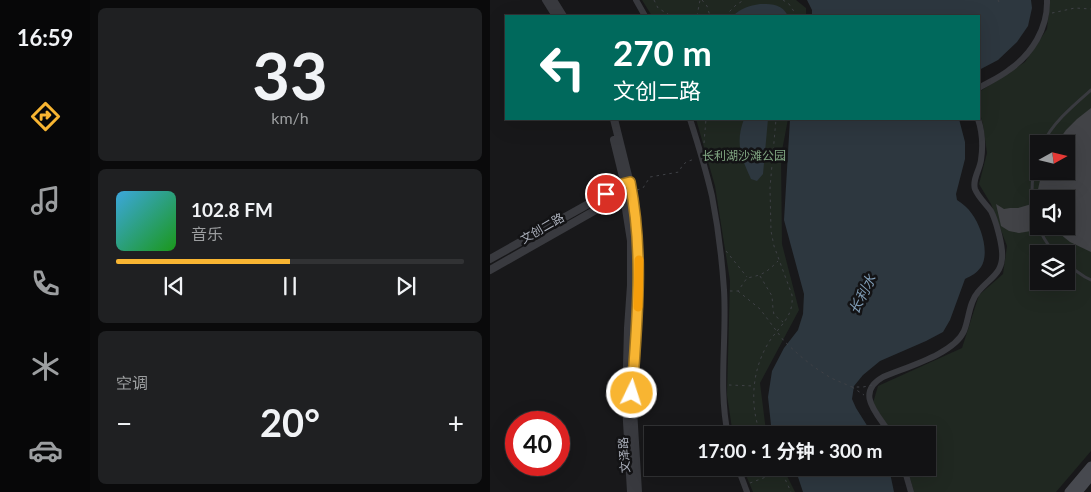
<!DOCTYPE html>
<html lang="zh">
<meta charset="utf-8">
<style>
:root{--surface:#121214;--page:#1f2022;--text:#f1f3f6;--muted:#9c9ea0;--line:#313234;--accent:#f8b532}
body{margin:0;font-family:Lato,"Noto Sans SC",sans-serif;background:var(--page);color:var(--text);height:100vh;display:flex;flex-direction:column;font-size:19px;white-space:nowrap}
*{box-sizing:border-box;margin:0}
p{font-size:16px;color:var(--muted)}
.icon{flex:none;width:28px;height:28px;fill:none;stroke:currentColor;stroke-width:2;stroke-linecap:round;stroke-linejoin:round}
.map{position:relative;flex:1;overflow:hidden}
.drawer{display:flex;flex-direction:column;gap:8px;padding:8px;background:#0a0a0b;width:400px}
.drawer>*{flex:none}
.banner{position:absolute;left:15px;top:15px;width:475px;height:105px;border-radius:0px;box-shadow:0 5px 20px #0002,0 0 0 1px var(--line);background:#00695c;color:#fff;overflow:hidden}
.needle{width:32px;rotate:82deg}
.tools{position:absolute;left:540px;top:135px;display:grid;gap:10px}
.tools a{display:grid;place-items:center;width:45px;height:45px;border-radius:0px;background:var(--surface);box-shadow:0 5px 20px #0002,0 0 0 1px var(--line);font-size:25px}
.speed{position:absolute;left:15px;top:411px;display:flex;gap:10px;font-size:25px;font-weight:700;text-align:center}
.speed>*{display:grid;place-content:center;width:65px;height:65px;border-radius:50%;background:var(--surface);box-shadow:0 5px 20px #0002,0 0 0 1px var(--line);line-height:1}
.speed .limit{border:8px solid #d22;background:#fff;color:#111}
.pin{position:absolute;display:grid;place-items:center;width:42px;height:42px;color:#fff;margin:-21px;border:2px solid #fff;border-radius:50%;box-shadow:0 1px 5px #0007}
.me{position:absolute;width:55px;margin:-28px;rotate:4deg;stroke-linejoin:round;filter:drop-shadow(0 0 4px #0008)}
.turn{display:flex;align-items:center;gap:18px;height:105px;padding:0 25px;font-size:22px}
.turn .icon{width:65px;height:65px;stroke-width:2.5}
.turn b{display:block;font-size:35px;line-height:42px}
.big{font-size:38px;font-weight:700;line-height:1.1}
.drawer .tile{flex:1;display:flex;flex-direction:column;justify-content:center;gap:8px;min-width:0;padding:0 18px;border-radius:8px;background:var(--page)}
.drawer .dial{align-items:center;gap:0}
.dial b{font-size:65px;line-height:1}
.song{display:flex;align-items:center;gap:15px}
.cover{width:60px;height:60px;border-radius:8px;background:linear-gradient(135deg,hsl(200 70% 55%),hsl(120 70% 35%))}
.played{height:5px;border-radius:2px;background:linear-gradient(90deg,var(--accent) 50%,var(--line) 50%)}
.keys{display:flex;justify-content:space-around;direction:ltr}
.heat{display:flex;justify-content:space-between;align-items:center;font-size:28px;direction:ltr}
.trip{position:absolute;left:154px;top:426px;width:292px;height:50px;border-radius:0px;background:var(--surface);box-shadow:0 5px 20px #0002,0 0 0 1px var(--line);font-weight:700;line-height:50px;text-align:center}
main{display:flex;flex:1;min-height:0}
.dock{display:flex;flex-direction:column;width:90px;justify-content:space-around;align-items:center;background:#070708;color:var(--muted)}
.dock .icon{width:35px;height:35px}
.dock .current{color:var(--accent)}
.dock b{font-size:22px;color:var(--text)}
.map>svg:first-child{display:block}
</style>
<main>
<nav class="dock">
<b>16:59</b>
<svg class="icon current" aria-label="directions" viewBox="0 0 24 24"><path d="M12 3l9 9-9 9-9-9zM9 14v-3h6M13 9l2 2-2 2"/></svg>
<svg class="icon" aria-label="music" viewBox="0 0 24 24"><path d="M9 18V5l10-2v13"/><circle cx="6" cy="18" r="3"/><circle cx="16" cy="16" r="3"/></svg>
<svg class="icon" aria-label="phone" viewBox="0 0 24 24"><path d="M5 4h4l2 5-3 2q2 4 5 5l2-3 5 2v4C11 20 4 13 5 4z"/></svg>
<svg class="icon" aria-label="climate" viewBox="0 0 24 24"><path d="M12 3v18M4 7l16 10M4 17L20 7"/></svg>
<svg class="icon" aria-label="car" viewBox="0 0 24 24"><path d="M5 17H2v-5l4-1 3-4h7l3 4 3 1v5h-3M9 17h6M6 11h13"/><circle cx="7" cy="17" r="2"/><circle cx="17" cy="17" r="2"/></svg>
</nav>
<section class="drawer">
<div class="tile dial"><b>33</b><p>km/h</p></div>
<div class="tile">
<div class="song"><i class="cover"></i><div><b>102.8 FM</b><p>音乐</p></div></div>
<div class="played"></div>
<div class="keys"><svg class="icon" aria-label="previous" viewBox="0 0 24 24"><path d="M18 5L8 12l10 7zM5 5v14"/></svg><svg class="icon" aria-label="pause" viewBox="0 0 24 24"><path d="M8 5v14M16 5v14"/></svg><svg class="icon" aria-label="next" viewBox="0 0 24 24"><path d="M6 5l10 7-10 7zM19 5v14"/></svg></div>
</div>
<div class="tile"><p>空调</p>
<div class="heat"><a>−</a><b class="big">20°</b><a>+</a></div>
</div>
</section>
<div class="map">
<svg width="601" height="492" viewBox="0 0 601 492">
<rect width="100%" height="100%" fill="#18181a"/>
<path fill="#202821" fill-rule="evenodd" d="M 152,0 L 306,0 L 316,8 L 316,16 L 162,16 Z
M 560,0 L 601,0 L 601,451 L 566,492 L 424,492 L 417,468 L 438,468 L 438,435 L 403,435 L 383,403 L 388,386 L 472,348 L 489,295 L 513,274 L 517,246 L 501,204 L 489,184 L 497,153 L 493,125 L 489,110 L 489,92 L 535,62 L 557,29 ZM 549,144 L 576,144 L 576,171 L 549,171 ZM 549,199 L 576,199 L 576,226 L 549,226 ZM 549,254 L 576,254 L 576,281 L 549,281 Z
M 206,119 L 298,119 L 291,156 L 292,244 L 309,310 L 270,383 L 276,431 L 278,435 L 243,435 L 237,395 L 240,281 L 225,186 Z
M 253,468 L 293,468 L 305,492 L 263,492 Z"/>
<path fill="#2d373f" d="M 317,0 L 541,0 L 542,8 L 538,26 L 527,42 L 508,60 L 489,70 L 489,16 L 322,16 L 322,10 Z
M 270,4 C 282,4 292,4 298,16 L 243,16 C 251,8 259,6 270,4 Z
M 254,119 L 278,119 L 273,174 L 267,181 L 261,179 C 251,157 245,143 254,119 Z
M 300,119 L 469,119 L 475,142 L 475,159 L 466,194 L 467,200 C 473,204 478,208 482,214 C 491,226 500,253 491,267 C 487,273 481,276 475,279 L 460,320 L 453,332 L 436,341 L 390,361 L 373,375 L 364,386 L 362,399 L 366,408 L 383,435 L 288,435 L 281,425 L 278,397 L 282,371 L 294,348 L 308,330 L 313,314 L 314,294 L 294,220 Z
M 305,468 L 399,468 L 404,492 L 313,492 Z"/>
<path fill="#424347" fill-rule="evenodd" d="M 601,108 L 601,252 L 580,242 L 570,234 L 560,229 L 547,230 L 529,233 L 519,231 L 511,226 L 506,204 L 514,209 L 520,208 L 528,208 L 545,203 L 552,171 L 576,171 L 576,144 L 566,144 L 576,130 L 587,119 ZM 549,199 L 576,199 L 576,226 L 549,226 Z"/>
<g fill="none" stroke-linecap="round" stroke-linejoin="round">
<path stroke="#3f4146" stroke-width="1" stroke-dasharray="2.5 4" stroke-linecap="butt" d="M 164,0 L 168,8 L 181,16
M 212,0 L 217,6 L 220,16
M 293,0 L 299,4 L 307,16
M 508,0 L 509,2
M 562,13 L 585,8 L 601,9
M 207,16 L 210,0
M 235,16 L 246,5 L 254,0
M 214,143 L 216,119
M 147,190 L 153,188 L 160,177 L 189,172 C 193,163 195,162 205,159
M 236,251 L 257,277
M 270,276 L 282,296 L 283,309 L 284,315 L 293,322
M 240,291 L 248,291 L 257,278 C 273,275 277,272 288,261
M 239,385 L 264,386
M 362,387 L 374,395
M 271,435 C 259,405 262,369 279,342 C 290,325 304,317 302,295 L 284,246 L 281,231 L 280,188 L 286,119
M 290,468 L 301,492
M 260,483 L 292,471"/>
<path stroke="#393a3f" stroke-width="3" d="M 553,144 C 561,124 585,104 601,90
M 549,154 C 536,188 541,228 566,254
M 576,264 L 595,277 L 601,280"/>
<path stroke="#393a3f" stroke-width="6" d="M 146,0 L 155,16
M 489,88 C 499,82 510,77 519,70 C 542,54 558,28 557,0
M 200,119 C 208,144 216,170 222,196 C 228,227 232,259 234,290 C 237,339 228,387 238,435
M 401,435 C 390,416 363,394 393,377 C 416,367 464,354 474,331 C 479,319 479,302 488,292 C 500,277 514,274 512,251 C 511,240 506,221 501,211 C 496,204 488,197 485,189 C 482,180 490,169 491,160 C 493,147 492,131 488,119
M 248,468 L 257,492
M 414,468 L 421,492"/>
<path stroke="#393a3f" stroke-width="8" d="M 56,0 L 66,16
M 63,0 L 73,16
M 124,119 L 144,200 L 149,253 L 149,286 L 142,393 L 148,492
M 124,140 L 133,177 L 132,184 L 141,241 L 141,285 L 138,328 L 136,404 L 141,492
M 0,259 L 136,183
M 0,270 L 134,194 L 138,193"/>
<path stroke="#47494f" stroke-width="9" d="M 579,492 L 601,466
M 588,492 L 601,476"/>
<path stroke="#3f4146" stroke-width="1" stroke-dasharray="2.5 4" stroke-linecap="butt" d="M 248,291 L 270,309 L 294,341 L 309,355 L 324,367 L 341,378 L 362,387 L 373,387 L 383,385"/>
</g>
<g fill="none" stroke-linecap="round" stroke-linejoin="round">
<defs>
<path id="route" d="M 116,194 L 132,184 L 140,182 C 154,252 147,322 142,393"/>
</defs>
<use href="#route" stroke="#a17620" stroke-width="12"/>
<use href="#route" stroke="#f8b532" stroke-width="9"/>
<path stroke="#f59e0b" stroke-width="9" d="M 148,307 L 149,260"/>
</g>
<g text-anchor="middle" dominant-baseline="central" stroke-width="5" stroke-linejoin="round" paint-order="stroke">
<g font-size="12" fill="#80a682" stroke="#131315">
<text x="254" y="155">长利湖沙滩公园</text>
</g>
<g font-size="12" fill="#aaafba" stroke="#131315">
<text transform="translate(52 228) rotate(-30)">文创二路</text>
<text transform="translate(134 455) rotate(-94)">文泽路</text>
</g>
<g font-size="14" font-style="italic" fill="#809db6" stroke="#131315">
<text transform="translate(372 294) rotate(-63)">长利水</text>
</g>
</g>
</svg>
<div class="tools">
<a><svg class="needle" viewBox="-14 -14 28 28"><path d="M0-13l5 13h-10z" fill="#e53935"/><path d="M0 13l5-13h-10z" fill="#9c9ea0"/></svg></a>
<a><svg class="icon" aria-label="sound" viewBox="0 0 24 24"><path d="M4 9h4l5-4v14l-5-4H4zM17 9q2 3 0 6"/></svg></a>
<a><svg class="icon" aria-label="layers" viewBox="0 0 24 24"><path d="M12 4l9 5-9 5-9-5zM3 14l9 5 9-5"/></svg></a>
</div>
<div class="speed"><div class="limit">40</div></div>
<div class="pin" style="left:116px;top:194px;background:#d93025"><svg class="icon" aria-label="arrive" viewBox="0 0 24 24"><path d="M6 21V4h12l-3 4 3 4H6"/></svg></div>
<svg class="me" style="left:142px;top:393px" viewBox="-20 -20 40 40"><circle r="17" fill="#f8b532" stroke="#fff" stroke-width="3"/><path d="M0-11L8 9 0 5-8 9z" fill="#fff"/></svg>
<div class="trip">17:00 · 1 分钟 · 300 m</div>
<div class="banner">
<div class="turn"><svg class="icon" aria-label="left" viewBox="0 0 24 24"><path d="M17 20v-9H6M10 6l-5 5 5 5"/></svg><div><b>270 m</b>文创二路</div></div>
</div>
</div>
</main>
